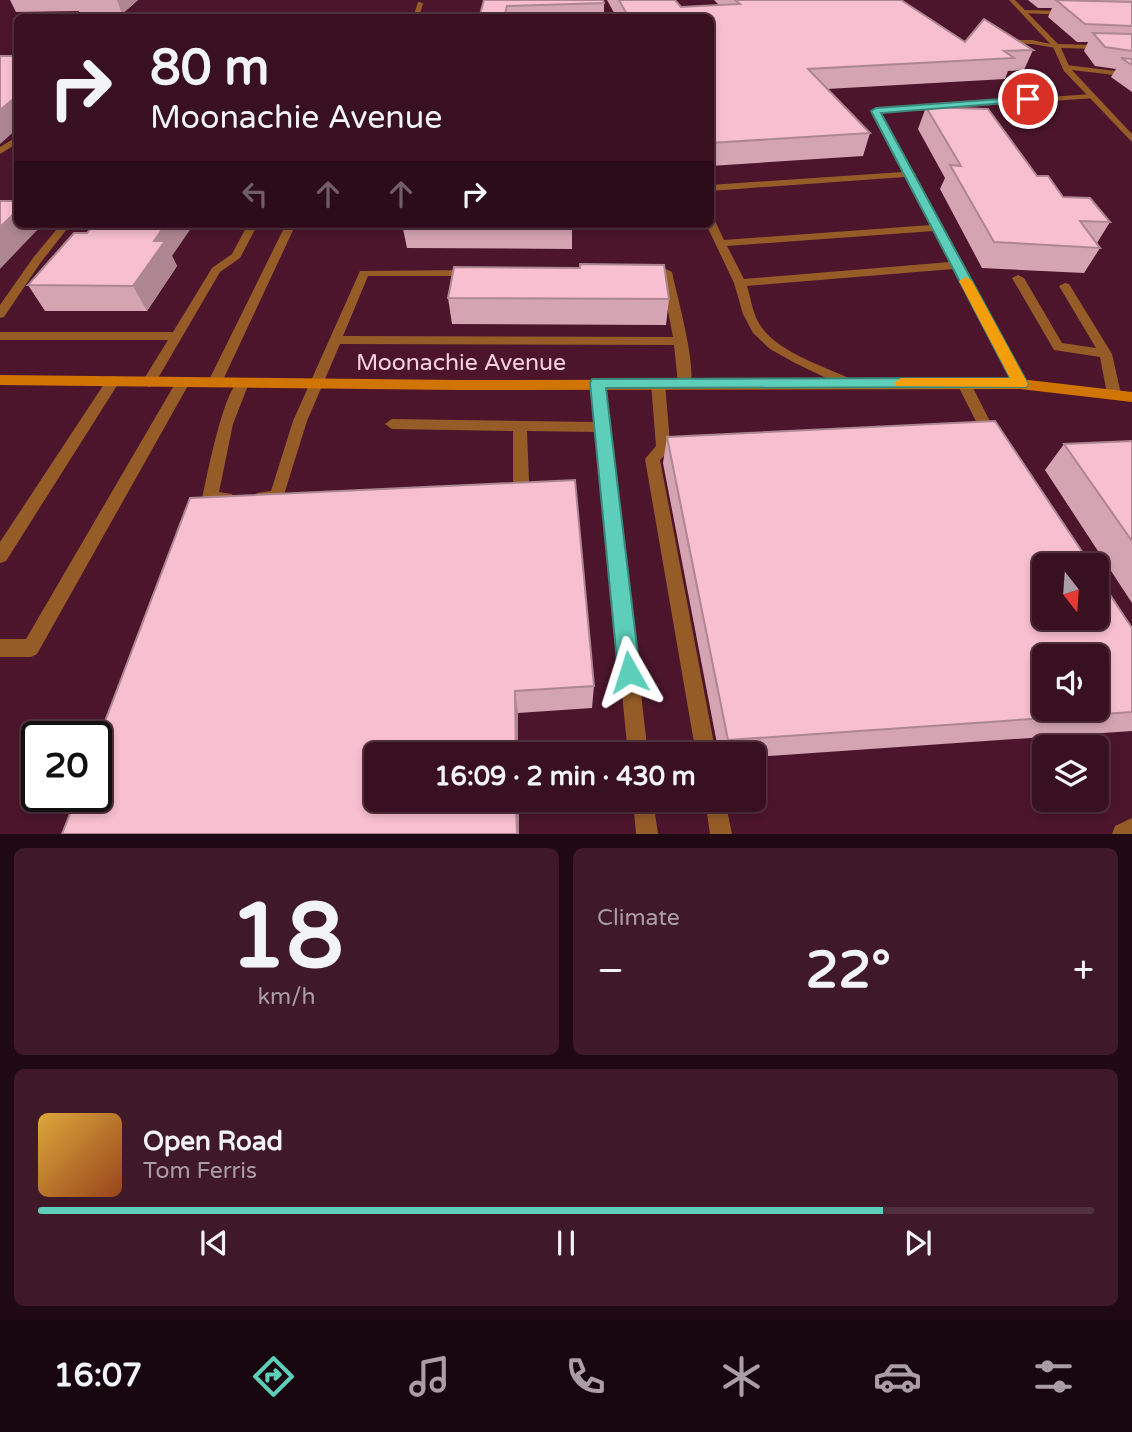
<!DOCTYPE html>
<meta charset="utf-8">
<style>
:root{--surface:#391020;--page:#401929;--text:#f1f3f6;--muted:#ab9da5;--line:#53303e;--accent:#5cceba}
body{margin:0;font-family:"Varela Round",sans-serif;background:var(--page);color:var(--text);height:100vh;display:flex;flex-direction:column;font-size:26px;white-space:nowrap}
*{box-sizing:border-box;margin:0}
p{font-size:23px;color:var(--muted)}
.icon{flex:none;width:38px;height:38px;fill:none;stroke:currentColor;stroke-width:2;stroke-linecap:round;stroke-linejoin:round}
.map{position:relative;height:834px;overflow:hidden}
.panel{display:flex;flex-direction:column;gap:14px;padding:14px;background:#1f0912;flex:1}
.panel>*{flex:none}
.hud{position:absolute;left:14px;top:14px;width:700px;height:214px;border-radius:10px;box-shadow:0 4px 10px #0003,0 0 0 2px var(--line);background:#391020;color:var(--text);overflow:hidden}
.needle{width:46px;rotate:163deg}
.buttons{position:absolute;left:1032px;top:553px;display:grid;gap:14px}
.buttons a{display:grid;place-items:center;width:77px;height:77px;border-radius:10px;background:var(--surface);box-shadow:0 4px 10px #0003,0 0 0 2px var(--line);font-size:35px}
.speed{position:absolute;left:21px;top:721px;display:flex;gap:14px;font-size:35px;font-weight:700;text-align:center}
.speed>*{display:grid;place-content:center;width:91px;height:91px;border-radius:50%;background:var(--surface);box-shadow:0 4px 10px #0003,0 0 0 2px var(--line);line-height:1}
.speed .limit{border:4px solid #111;border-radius:10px;background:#fff;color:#111}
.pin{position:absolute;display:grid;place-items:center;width:60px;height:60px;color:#fff;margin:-30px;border:4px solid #fff;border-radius:50%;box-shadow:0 2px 7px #0007}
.me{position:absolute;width:77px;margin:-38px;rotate:354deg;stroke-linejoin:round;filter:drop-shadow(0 0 5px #0008)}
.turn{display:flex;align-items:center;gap:24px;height:147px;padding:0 21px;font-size:32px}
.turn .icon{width:91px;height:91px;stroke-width:2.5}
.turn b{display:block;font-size:49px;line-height:60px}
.lanes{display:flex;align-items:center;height:66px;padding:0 21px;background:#0003;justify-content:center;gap:35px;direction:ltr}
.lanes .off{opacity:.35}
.big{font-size:52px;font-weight:700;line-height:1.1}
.panel .card{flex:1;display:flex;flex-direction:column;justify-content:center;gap:10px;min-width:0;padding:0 24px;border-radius:10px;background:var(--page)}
.panel .dial{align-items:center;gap:0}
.dial b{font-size:91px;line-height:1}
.song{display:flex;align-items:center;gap:21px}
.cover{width:84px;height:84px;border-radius:10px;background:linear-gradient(135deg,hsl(40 70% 55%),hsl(20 70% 35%))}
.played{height:7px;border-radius:4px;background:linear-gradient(90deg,var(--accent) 80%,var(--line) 80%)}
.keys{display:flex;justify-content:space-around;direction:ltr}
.heat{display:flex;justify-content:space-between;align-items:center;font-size:38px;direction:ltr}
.panel .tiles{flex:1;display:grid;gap:14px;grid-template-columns:1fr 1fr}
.card:last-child{grid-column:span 2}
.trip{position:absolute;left:364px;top:742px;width:402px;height:70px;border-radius:10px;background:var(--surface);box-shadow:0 4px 10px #0003,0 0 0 2px var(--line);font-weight:700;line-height:70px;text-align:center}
.menu{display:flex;height:112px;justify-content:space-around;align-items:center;background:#17060d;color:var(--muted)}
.menu .icon{width:49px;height:49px}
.menu .selected{color:var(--accent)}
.menu b{font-size:32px;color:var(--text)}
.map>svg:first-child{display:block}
</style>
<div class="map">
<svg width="1132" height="834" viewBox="0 0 1132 834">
<rect width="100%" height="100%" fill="#4c152b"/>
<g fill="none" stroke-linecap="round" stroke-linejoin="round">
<path fill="#955c28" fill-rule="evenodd" d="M 418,2 L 423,3 L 419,18 L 413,18 Z
M 1023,10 L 1068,11 L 1071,13 L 1068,15 L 1021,13 Z
M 1008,40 L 1032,40 L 1060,46 L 1056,48 L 1032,44 L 1006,43 Z
M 1066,65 L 1132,73 L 1132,77 L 1063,69 L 1062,67 Z
M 1092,94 L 1096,96 L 1095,98 L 880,113 L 912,171 L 916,174 L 914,176 L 1027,384 L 1025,387 L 1015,387 L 953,269 L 747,286 C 751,299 753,316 762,328 C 782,354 824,366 853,380 L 855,383 L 853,386 L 843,386 L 795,363 L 770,349 L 753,333 L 743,314 L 734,283 L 706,224 L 710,224 L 710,218 L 715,221 L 724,240 L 931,225 L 905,177 L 710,191 L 710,185 L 903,172 L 871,111 L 875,109 ZM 934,231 L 950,262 L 744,279 L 727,246 Z
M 18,136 L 18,143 L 0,154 L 0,147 Z
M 61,224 L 71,224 L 41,262 L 4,317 L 0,318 L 0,305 L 33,258 Z
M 248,224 L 258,224 L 240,258 L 220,272 L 154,385 L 149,387 L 142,382 L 168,340 L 0,340 L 0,332 L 173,332 L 212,268 L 232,254 Z
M 648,269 L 666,269 L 672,272 C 677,296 697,367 690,386 L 685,388 L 678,383 L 674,345 L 340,344 L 307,421 L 282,501 L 277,503 L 257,501 L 254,497 L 257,493 L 271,491 L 293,421 L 360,271 L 470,270 L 476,273 L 470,276 L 368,276 L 343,336 L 673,337 L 661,275 L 644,274 L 642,272 Z
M 1018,275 L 1024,278 L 1062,343 L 1096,348 L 1059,286 L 1065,283 L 1069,284 L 1112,354 L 1121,394 L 1119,397 L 1114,399 L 1107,394 L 1100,357 L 1054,350 L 1012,278 Z
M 113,376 L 118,378 L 120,381 L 118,384 L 6,561 L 0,563 L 0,542 L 108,378 Z
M 183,377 L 190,382 L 37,654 L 31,657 L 0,657 L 0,639 L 26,639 L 176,382 Z
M 242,378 L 249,383 L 233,424 L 219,492 L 232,494 L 235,498 L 232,502 C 224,505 213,506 205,503 L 202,499 C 207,477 224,385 242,378 Z
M 598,378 L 605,383 L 648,754 L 628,754 L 596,432 L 527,431 L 529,481 L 526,485 L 516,485 L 513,481 L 513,431 L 392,429 L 385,424 L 392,419 L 595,422 L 591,383 Z
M 658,378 L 665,383 L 670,443 L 687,444 L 689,448 L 687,452 L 667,453 L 660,460 L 716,754 L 696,754 L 645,459 L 656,446 L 651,383 Z
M 964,379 L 971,384 L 998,437 L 996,441 L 986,441 L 984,437 L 957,384 Z
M 633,800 L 653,800 L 658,834 L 636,834 Z
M 705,800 L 725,800 L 732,834 L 710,834 Z
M 1132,818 L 1132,834 L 1112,834 L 1115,826 Z"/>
<path fill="#955c28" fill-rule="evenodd" d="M 286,224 L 296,224 L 222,382 L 215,387 L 210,385 L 208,382 Z"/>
<path fill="#955c28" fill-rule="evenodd" d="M 1009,0 L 1015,0 L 1058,44 L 1132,46 L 1132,50 L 1061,48 L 1070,68 L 1132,134 L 1132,142 L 1064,71 L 1053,47 Z"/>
<path fill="#d07403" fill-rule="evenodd" d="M 0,375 L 458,380 L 1020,379 L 1132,392 L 1132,402 L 1020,389 L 458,390 L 0,385 Z"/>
</g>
<path fill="#d4a4b2" d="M 10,0 L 138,0 L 122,14 L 80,15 L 79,11 L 16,12 Z
M 484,0 L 604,3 L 604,18 L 479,18 Z
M 607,0 L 675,0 L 681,7 L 719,5 L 714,0 L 901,0 L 965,42 L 1033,50 L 1024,70 L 1008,71 L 1005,79 L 827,89 L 870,133 L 863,156 L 710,166 L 710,18 L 617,18 Z
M 1028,0 L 1132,0 L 1132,92 L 1111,77 L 1116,69 L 1095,66 L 1084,51 L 1088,42 L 1077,42 L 1048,17 L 1052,8 L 1038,8 Z
M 926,107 L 1037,176 L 1063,197 L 1110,222 L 1097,243 L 1100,248 L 1084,273 L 982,268 L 940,189 L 945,178 L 918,129 Z
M 402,224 L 572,224 L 572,249 L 407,248 Z
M 87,233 L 172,256 L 177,266 L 147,311 L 45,311 L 28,285 Z
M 448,298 L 669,299 L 666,325 L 452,324 Z
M 667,437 L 1132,628 L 1132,731 L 754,757 L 754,754 L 719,754 L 663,463 Z
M 1132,441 L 1132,603 L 1045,470 L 1064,444 Z
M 575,480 L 594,686 L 592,708 L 518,713 L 518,754 L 376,754 L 376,800 L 519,800 L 519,834 L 62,834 L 77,796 L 96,796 L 96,745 L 190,498 Z"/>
<path fill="#ad8691" d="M 117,0 L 138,0 L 122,14 Z
M 18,95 L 18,128 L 0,144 L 0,110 Z
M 18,210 L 18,224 L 40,224 L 41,226 L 0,269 L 0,227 Z
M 166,224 L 194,224 L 172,256 L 177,266 L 147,311 L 133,286 L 154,241 Z
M 515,691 L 518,713 L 518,754 L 516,754 Z
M 516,800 L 519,800 L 519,834 L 517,834 Z"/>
<path fill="#f7bfcf" stroke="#ad8691" stroke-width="2" fill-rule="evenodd" d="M 484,0 L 603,0 L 604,3 L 507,6 L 504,18 L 479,18 Z
M 619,0 L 675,0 L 681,7 L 740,4 L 735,0 L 901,0 L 965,42 L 984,19 L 1033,50 L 1004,51 L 1014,58 L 808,69 L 870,133 L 710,143 L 710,18 L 629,18 Z
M 1056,0 L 1132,2 L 1132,26 L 1085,24 Z
M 1093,33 L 1132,34 L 1132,51 L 1105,47 Z
M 0,56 L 18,56 L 18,95 L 0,110 Z
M 1121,58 L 1132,59 L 1132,65 Z
M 926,107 L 988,109 L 1037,176 L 1048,176 L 1063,197 L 1090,198 L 1110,222 L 1080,221 L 1100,248 L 994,242 L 950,165 L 961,166 Z
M 0,201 L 18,201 L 18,210 L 0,227 Z
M 94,224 L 166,224 L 154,241 L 165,241 L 133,286 L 28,285 L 74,233 L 87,233 Z
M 580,264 L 664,265 L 669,299 L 448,298 L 454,267 L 580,268 Z
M 995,421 L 1091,565 L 1045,565 L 1045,618 L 1097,618 L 1097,575 L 1132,628 L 1132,712 L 728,740 L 667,437 ZM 1045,656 L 1097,656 L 1097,709 L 1045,709 Z
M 1132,441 L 1132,541 L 1064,444 Z
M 575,480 L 594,686 L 515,691 L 516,754 L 376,754 L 376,800 L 516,800 L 517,834 L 62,834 L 77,796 L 96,796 L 96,745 L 190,498 Z"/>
<path fill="#5cceba" stroke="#3c8679" stroke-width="2" d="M 1028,97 L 1033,99 L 1031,101 L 881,113 L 1028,384 L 1026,387 L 606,388 L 640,672 L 637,680 L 629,683 L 622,680 L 618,672 L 590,383 L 592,379 L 1010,378 L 871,111 L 876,108 Z"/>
<path fill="#f59e0b" d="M 966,277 L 972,281 L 1028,384 L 1026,387 L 896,386 L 894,383 L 901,378 L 1010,378 L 959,281 Z"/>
<g text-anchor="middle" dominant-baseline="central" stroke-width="7" stroke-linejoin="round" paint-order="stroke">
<g font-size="23" fill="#f5d1db" stroke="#4c152b">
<text x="461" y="363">Moonachie Avenue</text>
</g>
</g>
</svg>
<div class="buttons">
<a><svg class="needle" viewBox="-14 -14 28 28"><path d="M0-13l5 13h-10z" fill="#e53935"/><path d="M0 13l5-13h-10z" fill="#ab9da5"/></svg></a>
<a><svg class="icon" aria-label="sound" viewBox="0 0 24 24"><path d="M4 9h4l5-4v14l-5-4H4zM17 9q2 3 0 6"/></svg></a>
<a><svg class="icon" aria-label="layers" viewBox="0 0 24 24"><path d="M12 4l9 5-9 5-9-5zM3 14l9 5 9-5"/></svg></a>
</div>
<div class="speed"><div class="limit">20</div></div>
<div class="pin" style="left:1028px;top:99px;background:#d93025"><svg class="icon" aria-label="arrive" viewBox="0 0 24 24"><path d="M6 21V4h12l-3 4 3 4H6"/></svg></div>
<svg class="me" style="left:629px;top:672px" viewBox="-20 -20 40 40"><path d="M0-17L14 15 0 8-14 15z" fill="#5cceba" stroke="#fff" stroke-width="4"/></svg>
<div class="trip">16:09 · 2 min · 430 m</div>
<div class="hud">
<div class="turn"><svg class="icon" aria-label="right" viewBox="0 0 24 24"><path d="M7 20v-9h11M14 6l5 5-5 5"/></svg><div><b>80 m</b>Moonachie Avenue</div></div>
<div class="lanes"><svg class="icon off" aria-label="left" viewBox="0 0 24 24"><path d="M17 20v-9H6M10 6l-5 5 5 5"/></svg><svg class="icon off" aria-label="ahead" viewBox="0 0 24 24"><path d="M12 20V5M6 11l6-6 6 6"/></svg><svg class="icon off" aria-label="ahead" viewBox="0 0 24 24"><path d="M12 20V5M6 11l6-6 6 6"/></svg><svg class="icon" aria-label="right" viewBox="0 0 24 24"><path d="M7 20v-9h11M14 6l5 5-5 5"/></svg></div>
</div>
</div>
<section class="panel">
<div class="tiles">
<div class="card dial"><b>18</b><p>km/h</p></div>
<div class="card"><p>Climate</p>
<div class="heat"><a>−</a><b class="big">22°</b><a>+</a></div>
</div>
<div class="card">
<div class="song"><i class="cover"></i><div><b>Open Road</b><p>Tom Ferris</p></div></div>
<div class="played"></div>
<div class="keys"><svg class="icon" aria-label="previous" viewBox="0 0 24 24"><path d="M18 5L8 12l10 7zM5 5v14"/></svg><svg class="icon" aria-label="pause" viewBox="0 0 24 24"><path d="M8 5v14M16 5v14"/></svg><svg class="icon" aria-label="next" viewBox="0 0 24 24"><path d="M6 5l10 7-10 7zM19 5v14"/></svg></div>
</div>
</div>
</section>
<nav class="menu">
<b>16:07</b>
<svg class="icon selected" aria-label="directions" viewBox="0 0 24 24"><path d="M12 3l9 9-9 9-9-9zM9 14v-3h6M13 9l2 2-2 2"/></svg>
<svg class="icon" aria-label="music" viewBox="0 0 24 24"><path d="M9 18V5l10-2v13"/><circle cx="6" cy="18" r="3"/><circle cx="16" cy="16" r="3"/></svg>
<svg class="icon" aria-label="phone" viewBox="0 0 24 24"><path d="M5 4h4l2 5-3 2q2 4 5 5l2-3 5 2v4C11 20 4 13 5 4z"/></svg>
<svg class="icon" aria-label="climate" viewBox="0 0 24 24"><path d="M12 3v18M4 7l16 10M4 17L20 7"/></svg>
<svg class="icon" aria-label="car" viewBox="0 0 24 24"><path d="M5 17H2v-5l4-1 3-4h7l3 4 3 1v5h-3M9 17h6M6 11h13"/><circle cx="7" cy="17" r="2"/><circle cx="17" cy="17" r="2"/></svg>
<svg class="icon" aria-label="filters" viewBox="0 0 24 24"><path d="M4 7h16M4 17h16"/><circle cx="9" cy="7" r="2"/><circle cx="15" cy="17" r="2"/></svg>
</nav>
